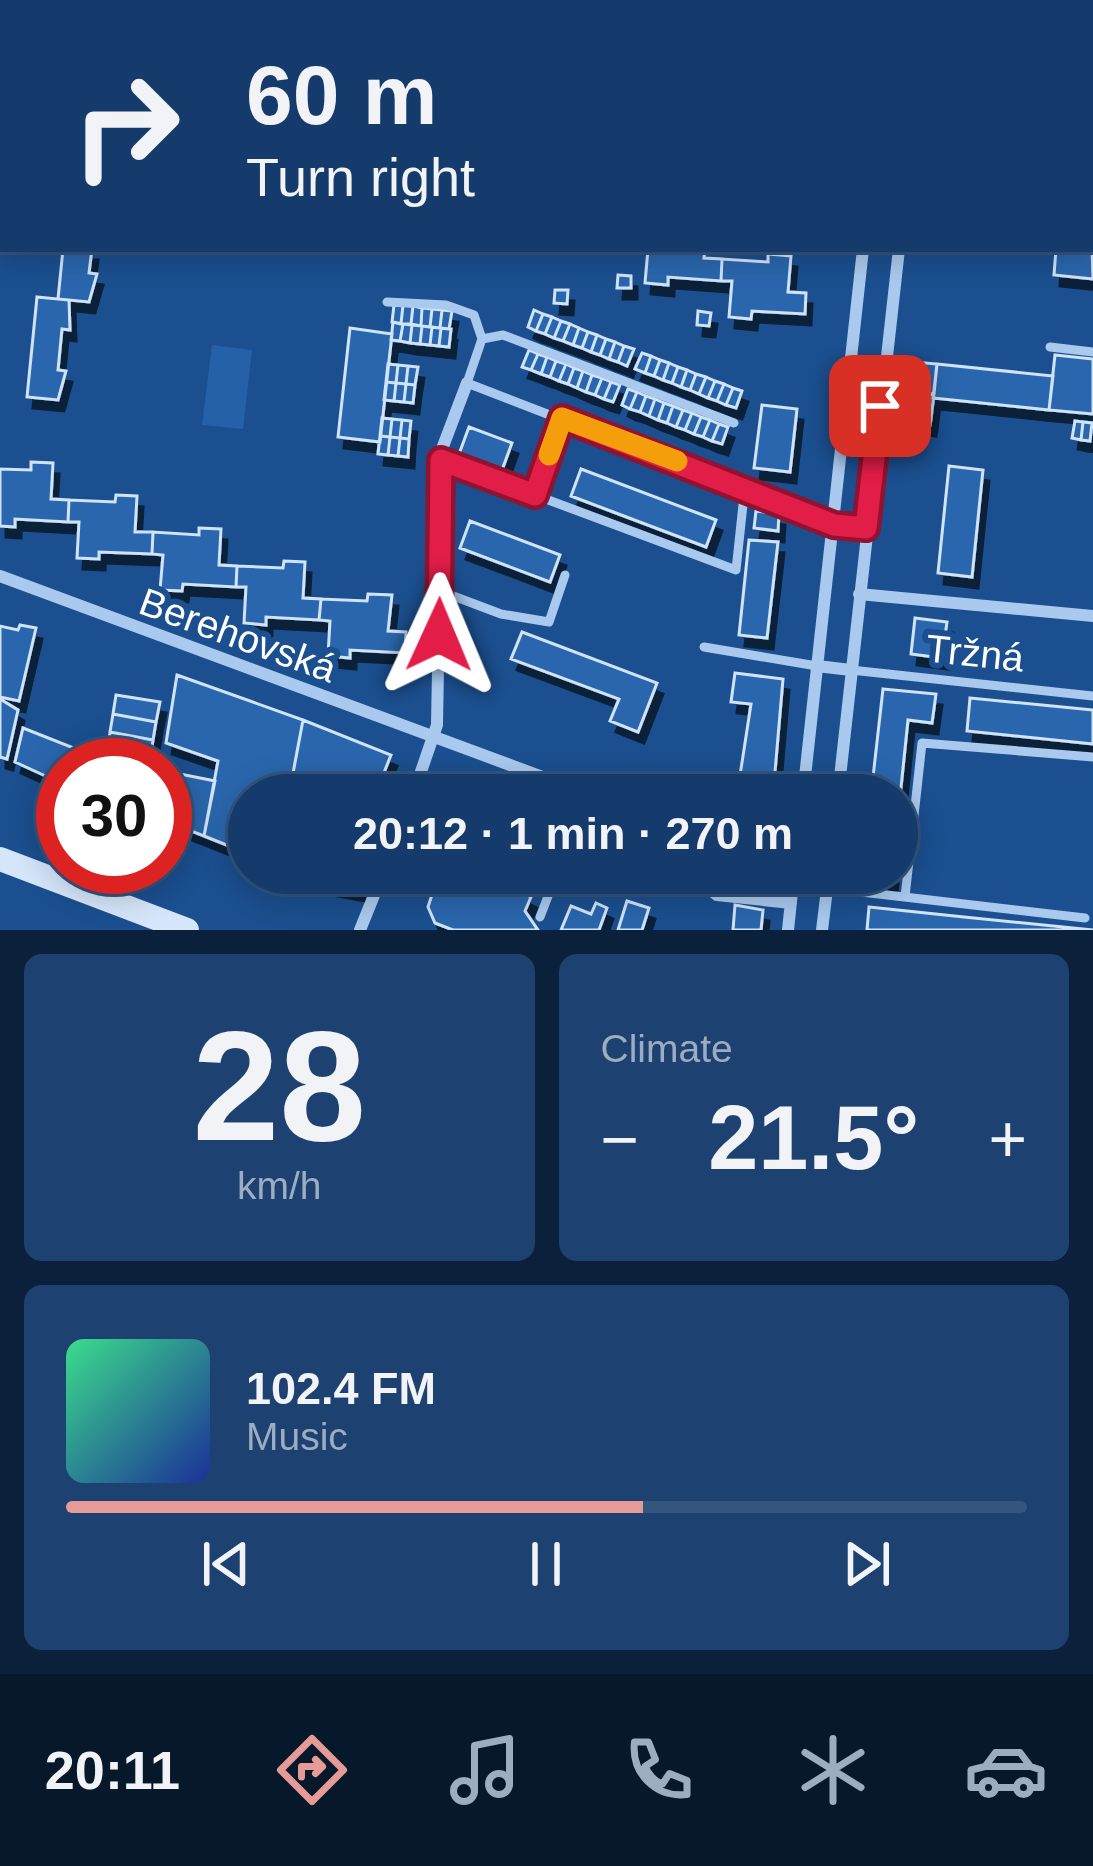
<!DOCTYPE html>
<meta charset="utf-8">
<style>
:root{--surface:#143b6b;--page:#1d4271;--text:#f1f3f6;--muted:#9dadc1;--line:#33557e;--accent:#e69b98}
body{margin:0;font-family:Arial,sans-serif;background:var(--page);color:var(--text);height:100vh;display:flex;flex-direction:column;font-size:45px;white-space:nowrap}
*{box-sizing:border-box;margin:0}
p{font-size:39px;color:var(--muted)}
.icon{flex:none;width:66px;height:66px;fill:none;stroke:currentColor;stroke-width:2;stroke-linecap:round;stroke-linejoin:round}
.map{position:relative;height:930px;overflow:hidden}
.details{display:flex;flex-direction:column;gap:24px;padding:24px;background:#0b203b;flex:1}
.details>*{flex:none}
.banner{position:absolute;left:0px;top:0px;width:1095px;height:252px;box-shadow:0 6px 30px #0003,0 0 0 3px var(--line);background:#143b6b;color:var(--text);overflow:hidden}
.speed{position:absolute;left:36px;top:738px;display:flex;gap:24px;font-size:60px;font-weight:700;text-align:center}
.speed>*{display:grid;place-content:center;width:156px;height:156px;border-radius:50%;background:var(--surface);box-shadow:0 6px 30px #0003,0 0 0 3px var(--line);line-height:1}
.speed .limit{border:18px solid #d22;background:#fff;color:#111}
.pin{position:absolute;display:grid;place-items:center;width:102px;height:102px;color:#fff;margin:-51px;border-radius:24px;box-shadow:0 6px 18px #0006}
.me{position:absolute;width:132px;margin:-66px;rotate:1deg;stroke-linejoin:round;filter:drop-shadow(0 0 9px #0008)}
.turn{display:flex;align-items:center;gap:42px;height:252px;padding:0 48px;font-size:54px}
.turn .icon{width:156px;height:156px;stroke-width:2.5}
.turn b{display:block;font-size:84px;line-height:102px}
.big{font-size:90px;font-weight:700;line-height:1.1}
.details .widget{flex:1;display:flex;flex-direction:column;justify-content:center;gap:18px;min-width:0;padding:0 42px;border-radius:18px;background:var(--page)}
.details .dial{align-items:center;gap:0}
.dial b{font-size:156px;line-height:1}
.song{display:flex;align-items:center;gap:36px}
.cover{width:144px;height:144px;border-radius:18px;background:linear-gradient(135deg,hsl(150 70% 55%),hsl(230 70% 35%))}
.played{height:12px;border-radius:6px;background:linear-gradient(90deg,var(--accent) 60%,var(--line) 60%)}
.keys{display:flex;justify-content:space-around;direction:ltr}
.heat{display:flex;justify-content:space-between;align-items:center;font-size:66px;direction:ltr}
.details .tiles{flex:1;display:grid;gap:24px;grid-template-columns:1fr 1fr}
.widget:last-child{grid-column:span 2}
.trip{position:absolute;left:228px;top:774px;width:690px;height:120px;border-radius:60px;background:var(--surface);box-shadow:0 6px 30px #0003,0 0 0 3px var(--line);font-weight:700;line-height:120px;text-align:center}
.tab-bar{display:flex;height:192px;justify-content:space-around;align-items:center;background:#08182b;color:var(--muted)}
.tab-bar .icon{width:84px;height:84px}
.tab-bar .on{color:var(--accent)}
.tab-bar b{font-size:54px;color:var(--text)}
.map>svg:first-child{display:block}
</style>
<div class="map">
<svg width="1093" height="930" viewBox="0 0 1093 930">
<defs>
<filter id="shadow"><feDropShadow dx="6" dy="11" stdDeviation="0" flood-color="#0009"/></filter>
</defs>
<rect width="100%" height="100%" fill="#1b4f8f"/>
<path fill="#2461a8" d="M 212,345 L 252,350 L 243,429 L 202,425 Z"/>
<path fill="#2a66ad" stroke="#cfe3fa" stroke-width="3" filter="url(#shadow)" d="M 43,0 L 114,0 L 113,3 Z
M 171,0 L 271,0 L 170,3 Z
M 1092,245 L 1093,279 L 1054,275 L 1056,249 L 1092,249 Z
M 63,249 L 92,249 L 89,273 L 97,274 L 89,302 L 58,299 Z
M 648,249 L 705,249 L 704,258 L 722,259 L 721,281 L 668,277 L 668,285 L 645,283 Z
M 768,254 L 791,256 L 788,292 L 806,293 L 805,314 L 752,311 L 751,319 L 729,317 L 732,281 L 721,281 L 722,259 L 768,262 Z
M 618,275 L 631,276 L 631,288 L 617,288 Z
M 555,290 L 568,290 L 567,304 L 554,303 Z
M 37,297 L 69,300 L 70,330 L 62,329 L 58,370 L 66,371 L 58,400 L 27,397 Z
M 394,305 L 403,305 L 401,324 L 392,322 Z
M 403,305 L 413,306 L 411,324 L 401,324 Z
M 413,306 L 422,308 L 421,326 L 411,324 Z
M 422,308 L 432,309 L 430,327 L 421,326 Z
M 432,309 L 442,310 L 440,328 L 430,327 Z
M 442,310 L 452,311 L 449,329 L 440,328 Z
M 534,310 L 543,314 L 536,331 L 528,327 Z
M 698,311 L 711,313 L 709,326 L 697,325 Z
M 543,314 L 552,317 L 545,334 L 536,331 Z
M 552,317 L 561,321 L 554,338 L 545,334 Z
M 561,321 L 570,324 L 563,341 L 554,338 Z
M 393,322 L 403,324 L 400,341 L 391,340 Z
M 403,324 L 412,325 L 410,343 L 400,341 Z
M 570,324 L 579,328 L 573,345 L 563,341 Z
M 412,325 L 422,326 L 420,344 L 410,343 Z
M 422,326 L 432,327 L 430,345 L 420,344 Z
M 432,327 L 441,328 L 439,346 L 430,345 Z
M 350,328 L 392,334 L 380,442 L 338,437 Z
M 441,328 L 451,329 L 449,347 L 439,346 Z
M 579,328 L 588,332 L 582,348 L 573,345 Z
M 588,332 L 597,335 L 591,352 L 582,348 Z
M 597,335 L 606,339 L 600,355 L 591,352 Z
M 606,339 L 615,342 L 609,359 L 600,355 Z
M 615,342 L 624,346 L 618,362 L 609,359 Z
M 624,346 L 634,349 L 627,366 L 618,362 Z
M 529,350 L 538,354 L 531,370 L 522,367 Z
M 642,353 L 651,356 L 645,373 L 635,369 Z
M 538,354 L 547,357 L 541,374 L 531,370 Z
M 1055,355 L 1093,359 L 1093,414 L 1049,410 Z
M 651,356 L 660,360 L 654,376 L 645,373 Z
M 547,357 L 556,361 L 550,377 L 541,374 Z
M 660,360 L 669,363 L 663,380 L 654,376 Z
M 556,361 L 566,364 L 559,381 L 550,377 Z
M 914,362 L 937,364 L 934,394 L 909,396 Z
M 669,363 L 678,367 L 672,383 L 663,380 Z
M 388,364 L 398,365 L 396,383 L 386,382 Z
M 566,364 L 574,368 L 568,384 L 559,381 Z
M 937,364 L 1053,376 L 1049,410 L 933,398 Z
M 398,365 L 408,366 L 406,384 L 396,383 Z
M 408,366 L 418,367 L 415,385 L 406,384 Z
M 678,367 L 687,370 L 681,387 L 672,383 Z
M 574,368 L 583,371 L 577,388 L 568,384 Z
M 687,370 L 696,374 L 690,390 L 681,387 Z
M 583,371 L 592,375 L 586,392 L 577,388 Z
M 696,374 L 706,377 L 699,394 L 690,390 Z
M 592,375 L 602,378 L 595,395 L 586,392 Z
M 706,377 L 715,381 L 708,398 L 699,394 Z
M 602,378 L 611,382 L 604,399 L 595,395 Z
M 715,381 L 724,384 L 717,401 L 708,398 Z
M 386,382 L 396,383 L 394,401 L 384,400 Z
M 611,382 L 620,385 L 613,402 L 604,399 Z
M 396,383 L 406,384 L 404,402 L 394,401 Z
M 406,384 L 415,385 L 413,403 L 404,402 Z
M 724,384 L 733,388 L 726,405 L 717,401 Z
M 733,388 L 742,391 L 736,408 L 726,405 Z
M 628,389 L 637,392 L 630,409 L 622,405 Z
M 637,392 L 646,396 L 640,412 L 630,409 Z
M 924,393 L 934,394 L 931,419 L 906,415 L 909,396 Z
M 646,396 L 655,399 L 649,416 L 640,412 Z
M 655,399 L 664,403 L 658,420 L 649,416 Z
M 664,403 L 673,406 L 667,423 L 658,420 Z
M 762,405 L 797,409 L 790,472 L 754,468 Z
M 673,406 L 683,410 L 676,427 L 667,423 Z
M 683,410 L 692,413 L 685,430 L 676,427 Z
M 692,413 L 701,417 L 694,434 L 685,430 Z
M 906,415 L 931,419 L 930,425 L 906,422 Z
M 701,417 L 710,420 L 703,437 L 694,434 Z
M 382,418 L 392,419 L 390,437 L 380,436 Z
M 392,419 L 402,420 L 400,438 L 390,437 Z
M 402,420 L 411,421 L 409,439 L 400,438 Z
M 710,420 L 719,424 L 712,441 L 703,437 Z
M 1075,421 L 1083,422 L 1081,440 L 1072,438 Z
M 1083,422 L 1092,423 L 1090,441 L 1081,440 Z
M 719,424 L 728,427 L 722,444 L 712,441 Z
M 469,427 L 512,443 L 502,470 L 459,454 Z
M 380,436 L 390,437 L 388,455 L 378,454 Z
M 390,437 L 400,438 L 398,456 L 388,455 Z
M 400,438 L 409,439 L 408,457 L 398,456 Z
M 31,462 L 53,463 L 51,499 L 69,500 L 68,522 L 15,519 L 15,527 L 0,526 L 0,469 L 31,470 Z
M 949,466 L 983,470 L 972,577 L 938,573 Z
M 581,469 L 716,520 L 706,547 L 571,496 Z
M 116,495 L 137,496 L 135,532 L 153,532 L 152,554 L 99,552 L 99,559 L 77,558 L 79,522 L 68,522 L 69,500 L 115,502 Z
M 756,511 L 779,514 L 778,531 L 754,528 Z
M 470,521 L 560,555 L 550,582 L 460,548 Z
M 199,528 L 221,529 L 219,565 L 237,566 L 236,587 L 183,584 L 182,591 L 160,590 L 163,555 L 152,554 L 153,532 L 199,535 Z
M 749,540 L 778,542 L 767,638 L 739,635 Z
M 284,561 L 305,562 L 303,598 L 321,599 L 319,620 L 266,617 L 266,625 L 244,623 L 246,587 L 236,587 L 237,566 L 283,568 Z
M 368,594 L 392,595 L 388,631 L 406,632 L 405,653 L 350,650 L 350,658 L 328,656 L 330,621 L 319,620 L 321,599 L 367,601 Z
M 915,618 L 947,622 L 942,658 L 911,654 Z
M 20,625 L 36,628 L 19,701 L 0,697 L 0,626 L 18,630 Z
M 522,632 L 657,683 L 638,732 L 610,721 L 619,699 L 511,659 Z
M 735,673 L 783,679 L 773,795 L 737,795 L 751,704 L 731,702 Z
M 177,675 L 303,720 L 289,795 L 249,795 L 249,854 L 204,836 L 218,761 L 166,743 Z
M 883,689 L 936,694 L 932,723 L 908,720 L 897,826 L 897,795 L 871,795 Z
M 116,695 L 160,702 L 156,722 L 113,714 Z
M 970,698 L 1093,710 L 1093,744 L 967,731 Z
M 0,699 L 18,710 L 7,759 L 0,757 Z
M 113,714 L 156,722 L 153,740 L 110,732 Z
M 303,720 L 391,755 L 375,795 L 349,795 L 293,773 Z
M 23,728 L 89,754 L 85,765 L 63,765 L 63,784 L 15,762 Z
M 110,732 L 153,740 L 150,760 L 108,747 Z
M 165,771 L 215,781 L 204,836 L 165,821 Z
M 334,873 L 362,873 L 359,890 L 332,885 Z
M 439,873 L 480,873 L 531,897 L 525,911 L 538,930 L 453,930 L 435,923 L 428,907 Z
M 863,873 L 892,873 L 891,880 L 863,877 Z
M 627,901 L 649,908 L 642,930 L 618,930 Z
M 596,903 L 607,908 L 599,930 L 561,930 L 571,906 L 591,914 Z
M 735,905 L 763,910 L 761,930 L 733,930 Z
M 869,907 L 964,917 L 1093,930 L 867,930 Z"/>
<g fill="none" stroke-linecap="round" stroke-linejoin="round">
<path stroke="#a9c9ee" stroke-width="9" d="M 387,302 L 446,305 L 474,315 L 482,339
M 1050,347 L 1093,352
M 562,419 L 535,495 L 736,570 L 745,486
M 734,423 L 503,335 L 482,339 L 467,383 L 834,525
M 441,460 L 535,495
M 440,591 L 501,614 L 549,622 L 565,575
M 704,647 L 817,666
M 851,670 L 1093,696
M 474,789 L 489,795
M 827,888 L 1085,918
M 905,897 L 922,743 L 1093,757
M 540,917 L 557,873"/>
<path stroke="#a9c9ee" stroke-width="12" d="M 336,3 L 337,0
M 907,3 L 908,0
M 0,65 L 3,65
M 1092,181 L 1093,181
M 0,228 L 3,219
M 0,576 L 591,795
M 859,594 L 1093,616
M 817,666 L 851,670
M 413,795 L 437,725 L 442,449 L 467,383
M 803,795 L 863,249
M 838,795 L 899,249
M 690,873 L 717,895 L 791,903
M 793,884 L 827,888
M 360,930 L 383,873
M 788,930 L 794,873
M 822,930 L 829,873"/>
<path stroke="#d6e6fa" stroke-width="24" d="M 0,859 L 187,930"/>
</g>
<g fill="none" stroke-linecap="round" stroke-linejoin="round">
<defs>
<path id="route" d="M 439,635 L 441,460 L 535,495 L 562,418 L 834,525 L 866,528 L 880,406"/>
</defs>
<use href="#route" stroke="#92132f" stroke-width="30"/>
<use href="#route" stroke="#e11d48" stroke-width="21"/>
<path stroke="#f59e0b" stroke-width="21" d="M 549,455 L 562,418 L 677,461"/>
</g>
<g text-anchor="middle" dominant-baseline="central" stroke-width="12" stroke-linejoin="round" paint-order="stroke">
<g font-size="39" fill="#fff" stroke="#1b4f8f">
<text transform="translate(238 635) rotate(20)">Berehovská</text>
<text transform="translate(975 653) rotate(6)">Tržná</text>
</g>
</g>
</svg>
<div class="speed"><div class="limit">30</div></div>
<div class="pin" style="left:880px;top:406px;background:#d93025"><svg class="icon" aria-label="arrive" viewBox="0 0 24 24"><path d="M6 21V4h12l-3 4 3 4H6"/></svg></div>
<svg class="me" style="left:439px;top:635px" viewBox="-20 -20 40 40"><path d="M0-17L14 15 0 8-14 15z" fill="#e11d48" stroke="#fff" stroke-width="4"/></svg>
<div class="trip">20:12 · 1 min · 270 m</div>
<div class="banner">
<div class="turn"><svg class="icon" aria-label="right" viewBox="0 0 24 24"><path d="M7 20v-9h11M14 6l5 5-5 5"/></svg><div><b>60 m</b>Turn right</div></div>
</div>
</div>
<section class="details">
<div class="tiles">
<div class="widget dial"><b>28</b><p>km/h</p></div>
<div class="widget"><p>Climate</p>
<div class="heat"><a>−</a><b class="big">21.5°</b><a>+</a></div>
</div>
<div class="widget">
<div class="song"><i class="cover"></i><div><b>102.4 FM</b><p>Music</p></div></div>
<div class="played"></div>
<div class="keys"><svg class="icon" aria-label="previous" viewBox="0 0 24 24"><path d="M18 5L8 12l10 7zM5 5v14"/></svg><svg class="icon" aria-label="pause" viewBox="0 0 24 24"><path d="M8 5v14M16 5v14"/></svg><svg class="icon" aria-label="next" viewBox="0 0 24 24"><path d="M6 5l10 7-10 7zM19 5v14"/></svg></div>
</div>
</div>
</section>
<nav class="tab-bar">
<b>20:11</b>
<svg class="icon on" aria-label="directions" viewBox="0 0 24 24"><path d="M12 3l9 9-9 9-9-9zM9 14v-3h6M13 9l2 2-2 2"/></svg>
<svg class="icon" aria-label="music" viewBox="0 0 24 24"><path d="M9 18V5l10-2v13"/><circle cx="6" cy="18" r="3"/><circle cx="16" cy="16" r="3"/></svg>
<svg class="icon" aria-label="phone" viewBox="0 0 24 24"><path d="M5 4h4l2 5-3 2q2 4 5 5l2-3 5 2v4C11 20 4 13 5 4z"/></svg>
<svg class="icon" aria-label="climate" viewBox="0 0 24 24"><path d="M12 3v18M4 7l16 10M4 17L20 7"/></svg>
<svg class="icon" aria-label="car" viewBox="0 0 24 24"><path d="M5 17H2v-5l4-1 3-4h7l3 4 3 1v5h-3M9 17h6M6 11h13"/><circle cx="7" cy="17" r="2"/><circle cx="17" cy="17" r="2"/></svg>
</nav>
